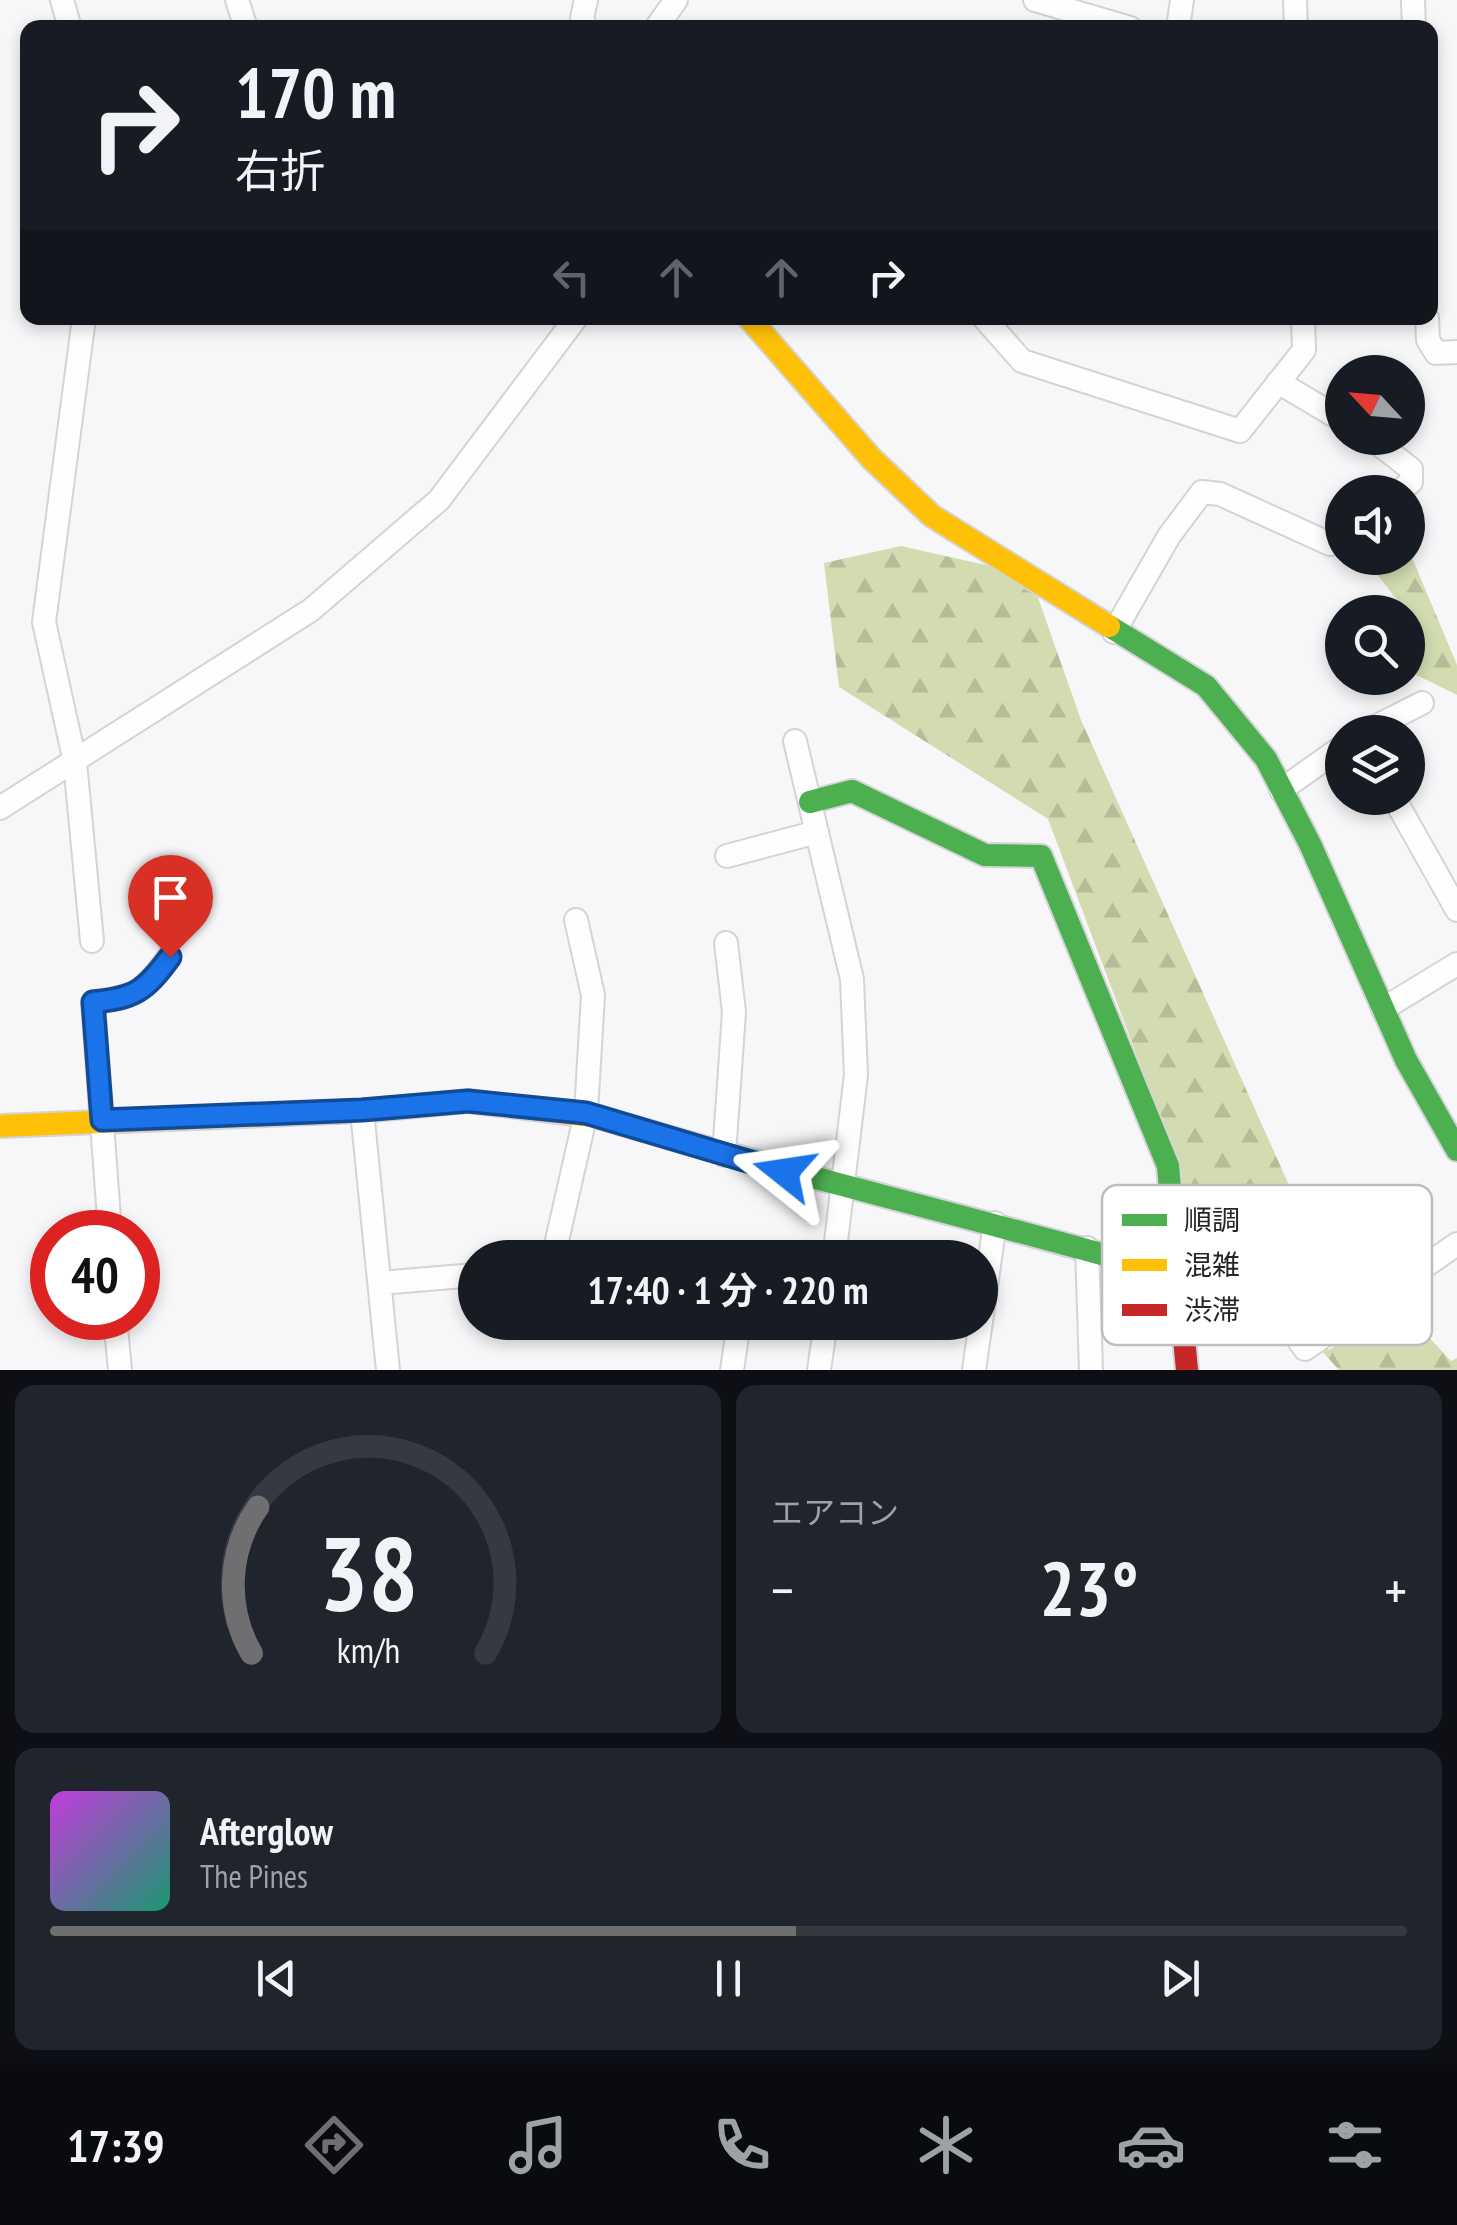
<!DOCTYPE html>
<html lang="ja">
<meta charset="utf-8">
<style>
:root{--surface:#171b24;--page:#20242c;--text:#f1f3f6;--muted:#9ea1a6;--line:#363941;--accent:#6f6f71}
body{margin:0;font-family:"PT Sans Narrow","Noto Sans JP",sans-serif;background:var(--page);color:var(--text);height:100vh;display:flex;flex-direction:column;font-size:38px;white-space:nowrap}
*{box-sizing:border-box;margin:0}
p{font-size:32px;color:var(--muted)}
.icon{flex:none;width:55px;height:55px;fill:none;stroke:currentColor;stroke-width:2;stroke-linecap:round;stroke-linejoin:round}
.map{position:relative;height:1370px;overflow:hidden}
.details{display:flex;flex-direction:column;gap:15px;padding:15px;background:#0d0f14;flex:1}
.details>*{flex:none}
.guide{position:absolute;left:20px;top:20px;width:1418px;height:305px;border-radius:20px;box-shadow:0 5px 15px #0003;background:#171b24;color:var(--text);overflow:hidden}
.needle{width:65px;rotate:296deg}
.controls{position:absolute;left:1325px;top:355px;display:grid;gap:20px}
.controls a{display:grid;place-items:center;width:100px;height:100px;border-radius:50%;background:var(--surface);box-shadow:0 5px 15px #0003;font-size:50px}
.speed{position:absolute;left:30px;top:1210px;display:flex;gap:20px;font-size:50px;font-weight:700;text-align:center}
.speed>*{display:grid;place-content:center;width:130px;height:130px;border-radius:50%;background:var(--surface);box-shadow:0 5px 15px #0003;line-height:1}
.speed .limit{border:15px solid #d22;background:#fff;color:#111}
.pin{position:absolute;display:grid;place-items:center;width:85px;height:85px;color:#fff;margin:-102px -42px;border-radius:50% 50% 50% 0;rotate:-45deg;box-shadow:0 0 10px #0007}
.pin .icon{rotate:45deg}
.me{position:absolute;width:110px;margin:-55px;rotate:285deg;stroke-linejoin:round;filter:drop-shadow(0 0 8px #0008)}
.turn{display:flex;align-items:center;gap:35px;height:210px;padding:0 50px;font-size:45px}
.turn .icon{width:130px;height:130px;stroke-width:2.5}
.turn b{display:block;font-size:70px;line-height:85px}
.lanes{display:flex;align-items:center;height:95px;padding:0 50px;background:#0003;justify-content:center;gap:50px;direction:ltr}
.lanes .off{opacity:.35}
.big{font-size:75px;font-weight:700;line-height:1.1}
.details .card{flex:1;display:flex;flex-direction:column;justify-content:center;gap:15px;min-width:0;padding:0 35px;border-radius:20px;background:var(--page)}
.details .dial{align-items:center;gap:0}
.dial svg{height:260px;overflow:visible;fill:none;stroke:var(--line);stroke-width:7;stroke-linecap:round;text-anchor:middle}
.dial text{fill:var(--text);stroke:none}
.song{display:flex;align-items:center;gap:30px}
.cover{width:120px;height:120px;border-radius:15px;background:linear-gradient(135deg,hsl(290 70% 55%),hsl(160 70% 35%))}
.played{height:10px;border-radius:5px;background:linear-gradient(90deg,var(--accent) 55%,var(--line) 55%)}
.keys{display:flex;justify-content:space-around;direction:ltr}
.heat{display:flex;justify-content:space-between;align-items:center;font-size:55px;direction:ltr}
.details .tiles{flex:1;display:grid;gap:15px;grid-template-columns:1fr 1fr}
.card:last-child{grid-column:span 2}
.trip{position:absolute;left:458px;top:1240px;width:540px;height:100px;border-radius:50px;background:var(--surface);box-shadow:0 5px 15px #0003;font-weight:700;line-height:100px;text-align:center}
.tabs{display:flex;height:160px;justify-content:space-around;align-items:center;background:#090b0e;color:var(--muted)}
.tabs .icon{width:70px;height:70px}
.tabs .active{color:var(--accent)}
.tabs b{font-size:45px;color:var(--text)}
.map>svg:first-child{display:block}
</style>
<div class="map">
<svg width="1457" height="1370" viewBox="0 0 1457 1370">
<defs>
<pattern id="forest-firs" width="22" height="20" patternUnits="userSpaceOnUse" patternTransform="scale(2.5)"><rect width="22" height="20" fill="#d2dcb0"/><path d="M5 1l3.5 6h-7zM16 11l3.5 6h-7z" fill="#b4bd97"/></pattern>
</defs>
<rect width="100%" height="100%" fill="#f7f7f9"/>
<path fill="url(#forest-firs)" d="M 901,546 L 1030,575 L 1081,720 L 1292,1192 L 1323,1225 L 1261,1273 L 1329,1350 L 1399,1305 L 1451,1361 L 1457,1358 L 1457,1370 L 1339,1370 L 1233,1252 L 1190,1257 L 1175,1157 L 1048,819 L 839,687 L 824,563 Z
M 1408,548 L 1457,665 L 1457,695 L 1408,671 L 1408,612 L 1397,612 L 1402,606 L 1364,558 L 1408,558 Z"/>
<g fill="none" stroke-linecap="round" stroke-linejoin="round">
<defs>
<path id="street" d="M 62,0 L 70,28
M 237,0 L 246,28
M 1035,0 L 1130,28
M 1295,0 L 1296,28
M 1413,0 L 1414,28
M 586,28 L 582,18 L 586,0
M 656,28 L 676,0
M 1178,28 L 1182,0
M 84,318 L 44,622 L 75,762 L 92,941
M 984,318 L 1022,361 L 1240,431 L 1304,350 L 1303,318
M 1427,318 L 1428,340 L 1436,353 L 1457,352
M 1278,382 L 1342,420
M 1371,438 L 1411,469 L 1411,482 L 1399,492
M 1114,632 L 1169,536 L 1202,492 L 1220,494 L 1330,544 L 1342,541
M 1365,732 L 1422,703
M 795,741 L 852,979 L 856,1075 L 834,1258
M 1281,790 L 1342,747
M 1394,798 L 1457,910
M 0,808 L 311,610 L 439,500 L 576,318
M 727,856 L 817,832
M 1383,1009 L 1457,964
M 362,1111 L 388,1370
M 724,1155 L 734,1012 L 726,943
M 110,1232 L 93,1002 C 135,998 145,991 169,957
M 1087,1248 L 1091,1370
M 553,1258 L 586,1113 L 593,995 L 576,920
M 1243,1263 L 1305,1349 L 1457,1244
M 380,1283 L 475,1275
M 115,1318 L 120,1370
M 732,1370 L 739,1322
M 819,1370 L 826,1322
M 974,1370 L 995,1223"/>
<path id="fast" d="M 1109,626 L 1206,686 L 1266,759 L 1310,844 L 1406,1060 L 1457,1150
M 810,802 L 852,791 L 985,855 L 1041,856 L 1168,1166 L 1174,1233
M 599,1117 C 791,1175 986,1220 1179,1276"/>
<path id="slow" d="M 749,318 L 871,458 L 932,516 L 1109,626
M 0,1126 L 362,1111 L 468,1101 L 599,1117"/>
<path id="jam" d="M 1174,1233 L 1187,1370"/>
</defs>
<use href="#street" stroke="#d4d4d6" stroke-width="26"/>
<use href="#fast" stroke="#d4d4d6" stroke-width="26"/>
<use href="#slow" stroke="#d4d4d6" stroke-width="26"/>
<use href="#jam" stroke="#d4d4d6" stroke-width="26"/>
<use href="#street" stroke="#fefefe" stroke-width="22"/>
<use href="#fast" stroke="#4caf50" stroke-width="22"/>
<use href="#slow" stroke="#ffc107" stroke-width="22"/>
<use href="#jam" stroke="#c62828" stroke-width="22"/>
</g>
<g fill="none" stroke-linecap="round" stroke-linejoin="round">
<defs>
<path id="route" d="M 170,957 C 145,991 135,998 93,1002 L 102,1120 L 362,1110 L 468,1101 L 586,1113 L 784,1172"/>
</defs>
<use href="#route" stroke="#114b97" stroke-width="25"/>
<use href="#route" stroke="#1a73e8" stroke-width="18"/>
</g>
<rect x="1102" y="1185" width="330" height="160" rx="15" fill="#fff" stroke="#bebebe" stroke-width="2.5"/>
<rect x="1122" y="1214" width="45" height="12" fill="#4caf50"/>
<rect x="1122" y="1259" width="45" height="12" fill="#ffc107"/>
<rect x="1122" y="1304" width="45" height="12" fill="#c62828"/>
<g font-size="28" fill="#262628">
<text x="1184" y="1230">順調</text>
<text x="1184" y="1275">混雑</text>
<text x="1184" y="1320">渋滞</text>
</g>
</svg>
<div class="controls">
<a><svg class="needle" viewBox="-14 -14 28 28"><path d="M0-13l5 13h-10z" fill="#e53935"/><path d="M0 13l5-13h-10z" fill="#9ea1a6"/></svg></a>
<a><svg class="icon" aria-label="sound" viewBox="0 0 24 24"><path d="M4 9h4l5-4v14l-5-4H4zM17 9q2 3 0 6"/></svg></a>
<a><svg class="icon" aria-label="search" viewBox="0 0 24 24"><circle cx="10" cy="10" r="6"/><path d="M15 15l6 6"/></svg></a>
<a><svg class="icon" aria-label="layers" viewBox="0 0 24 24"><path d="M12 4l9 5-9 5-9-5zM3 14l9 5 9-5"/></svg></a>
</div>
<div class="speed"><div class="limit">40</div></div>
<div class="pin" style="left:170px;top:957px;background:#d93025"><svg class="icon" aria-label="arrive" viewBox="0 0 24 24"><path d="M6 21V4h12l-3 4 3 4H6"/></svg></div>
<svg class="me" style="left:784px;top:1172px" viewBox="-20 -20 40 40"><path d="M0-17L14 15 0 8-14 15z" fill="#1a73e8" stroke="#fff" stroke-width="4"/></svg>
<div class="trip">17:40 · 1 分 · 220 m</div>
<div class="guide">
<div class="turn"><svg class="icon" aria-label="right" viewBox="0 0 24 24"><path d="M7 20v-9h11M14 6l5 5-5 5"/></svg><div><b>170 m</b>右折</div></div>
<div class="lanes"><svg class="icon off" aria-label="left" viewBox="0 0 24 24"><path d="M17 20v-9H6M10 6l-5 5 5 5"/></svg><svg class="icon off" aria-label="ahead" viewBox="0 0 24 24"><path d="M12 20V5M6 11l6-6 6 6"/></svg><svg class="icon off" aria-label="ahead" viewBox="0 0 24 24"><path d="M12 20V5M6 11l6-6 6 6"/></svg><svg class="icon" aria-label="right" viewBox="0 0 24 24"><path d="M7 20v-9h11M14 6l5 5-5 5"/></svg></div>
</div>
</div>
<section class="details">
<div class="tiles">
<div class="card dial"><svg viewBox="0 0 100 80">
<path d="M14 69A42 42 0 1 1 86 69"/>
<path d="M14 69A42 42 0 0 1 16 24" stroke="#6f6f71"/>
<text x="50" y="56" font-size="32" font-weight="700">38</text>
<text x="50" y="72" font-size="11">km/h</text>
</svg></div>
<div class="card"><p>エアコン</p>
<div class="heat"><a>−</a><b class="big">23°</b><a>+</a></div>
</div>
<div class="card">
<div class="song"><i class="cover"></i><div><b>Afterglow</b><p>The Pines</p></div></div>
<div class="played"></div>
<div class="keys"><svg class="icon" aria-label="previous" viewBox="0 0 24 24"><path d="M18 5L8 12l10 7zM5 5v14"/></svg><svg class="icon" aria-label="pause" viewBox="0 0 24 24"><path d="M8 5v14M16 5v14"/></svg><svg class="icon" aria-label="next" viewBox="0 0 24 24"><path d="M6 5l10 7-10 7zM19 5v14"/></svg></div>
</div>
</div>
</section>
<nav class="tabs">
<b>17:39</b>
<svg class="icon active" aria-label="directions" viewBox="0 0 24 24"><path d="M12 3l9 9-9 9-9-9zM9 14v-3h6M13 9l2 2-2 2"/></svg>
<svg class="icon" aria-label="music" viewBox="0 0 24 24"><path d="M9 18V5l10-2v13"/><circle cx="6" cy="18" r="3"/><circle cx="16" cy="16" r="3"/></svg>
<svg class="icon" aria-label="phone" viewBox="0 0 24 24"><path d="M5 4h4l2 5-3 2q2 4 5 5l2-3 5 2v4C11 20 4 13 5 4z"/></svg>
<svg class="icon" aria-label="climate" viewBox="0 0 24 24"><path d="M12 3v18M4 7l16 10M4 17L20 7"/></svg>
<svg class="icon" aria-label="car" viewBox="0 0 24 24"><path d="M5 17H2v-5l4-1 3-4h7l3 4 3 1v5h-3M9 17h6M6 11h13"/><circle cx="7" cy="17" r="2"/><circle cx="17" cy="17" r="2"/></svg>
<svg class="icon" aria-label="filters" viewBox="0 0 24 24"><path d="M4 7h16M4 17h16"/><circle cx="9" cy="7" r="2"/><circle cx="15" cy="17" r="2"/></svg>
</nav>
